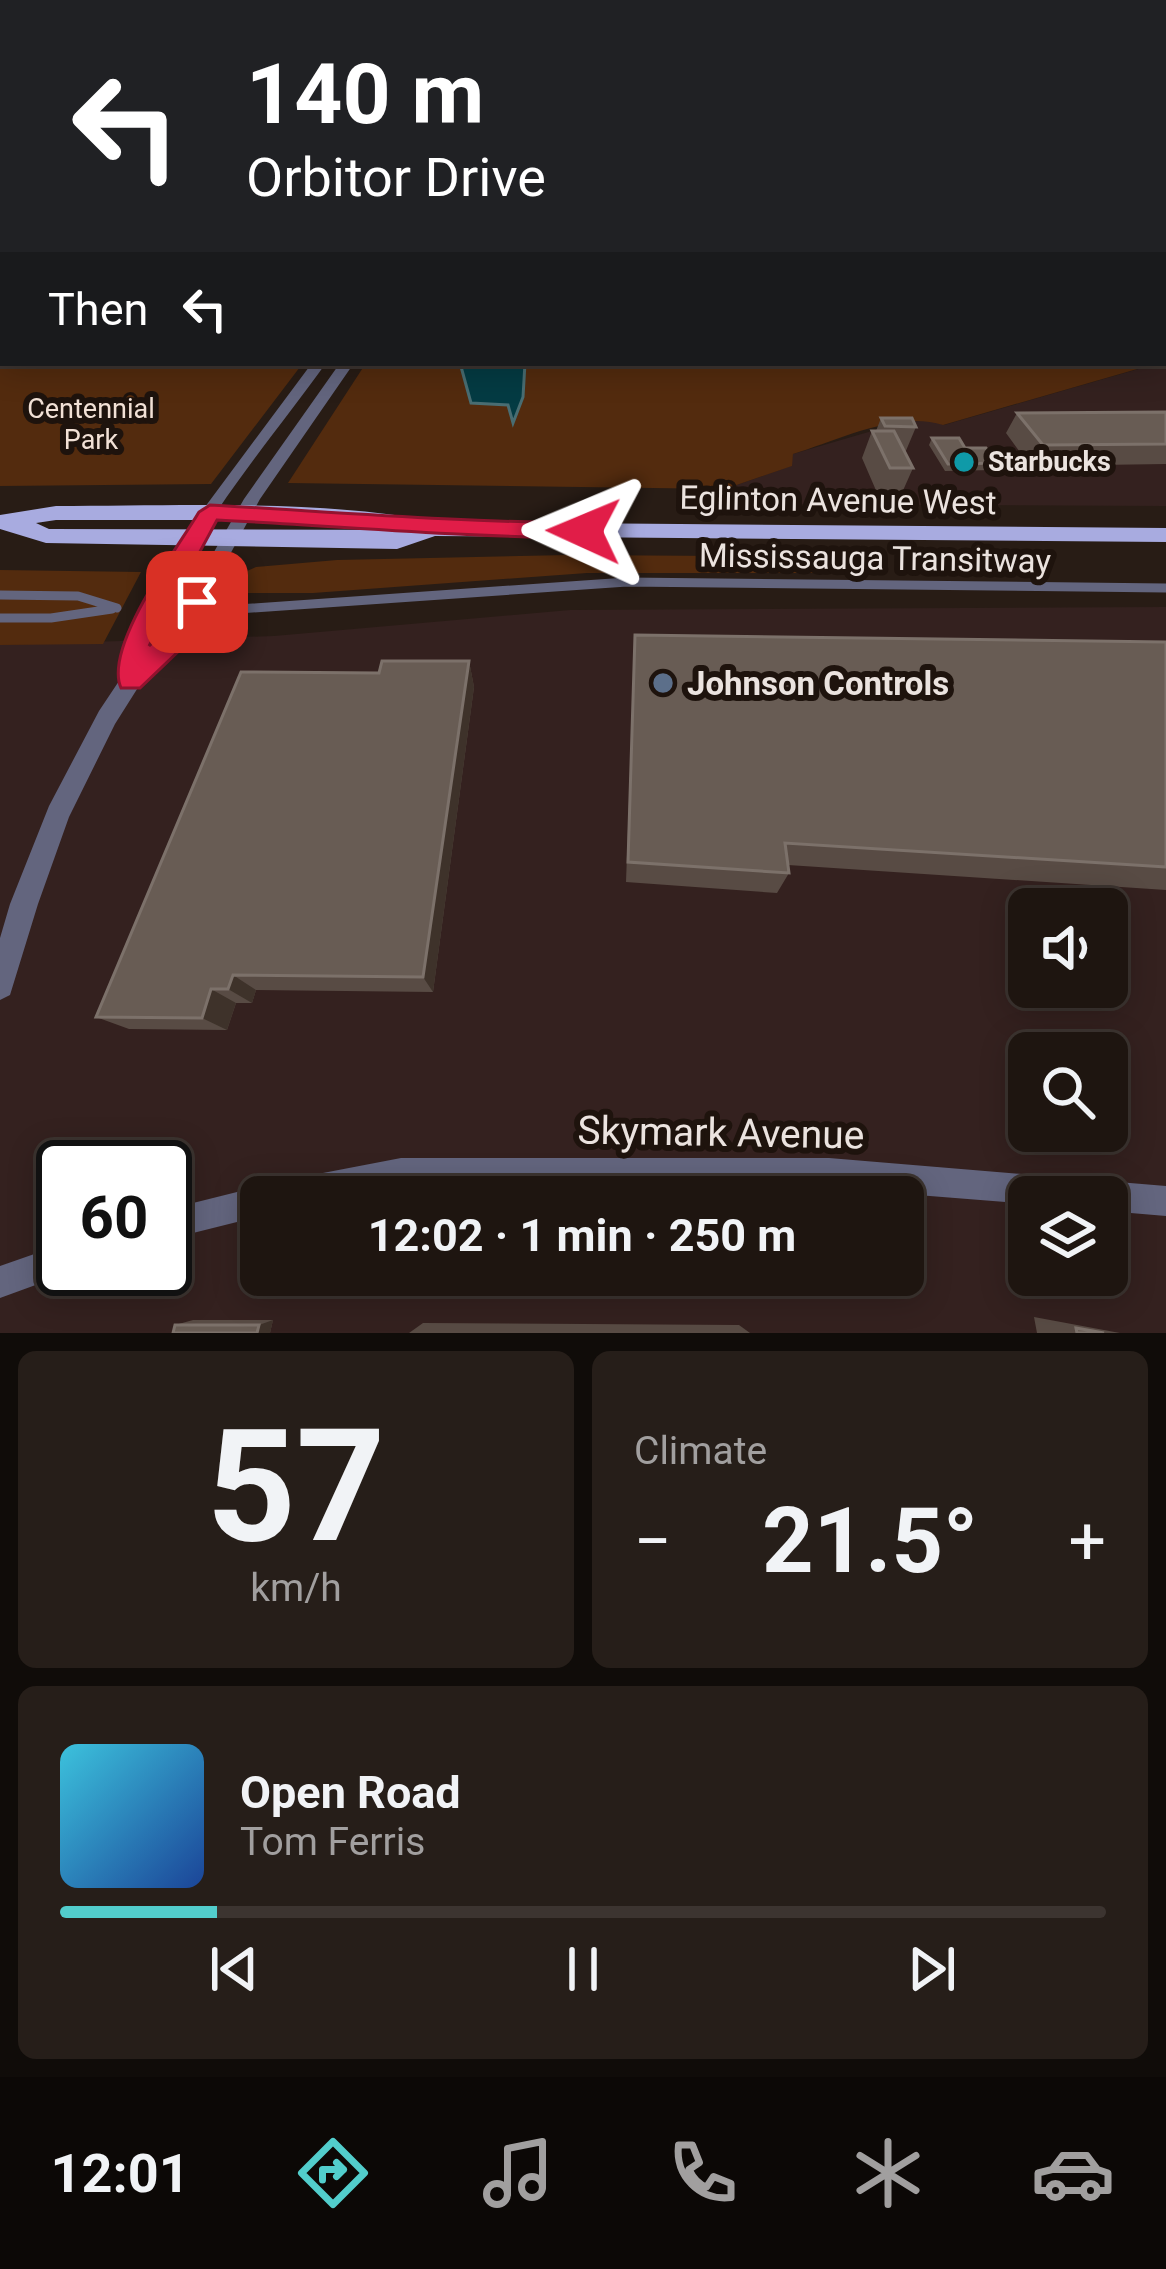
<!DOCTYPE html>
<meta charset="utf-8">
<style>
:root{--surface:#1e1510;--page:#261e19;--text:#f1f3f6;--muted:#a19f9f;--line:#3c3430;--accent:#52cdcc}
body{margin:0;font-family:Roboto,sans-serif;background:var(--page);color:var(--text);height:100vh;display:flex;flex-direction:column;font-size:45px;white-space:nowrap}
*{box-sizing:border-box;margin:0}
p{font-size:39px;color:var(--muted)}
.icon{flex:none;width:66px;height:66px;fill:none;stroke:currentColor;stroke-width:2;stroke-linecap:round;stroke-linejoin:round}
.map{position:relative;height:1333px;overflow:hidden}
.side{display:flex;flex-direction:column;gap:18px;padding:18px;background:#100c09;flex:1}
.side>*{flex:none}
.top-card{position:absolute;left:0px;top:0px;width:1167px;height:366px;box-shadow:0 6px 30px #0003,0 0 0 3px var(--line);background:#202124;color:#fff;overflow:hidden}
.fabs{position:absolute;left:1008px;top:888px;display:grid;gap:24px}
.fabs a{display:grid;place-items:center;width:120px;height:120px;border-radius:18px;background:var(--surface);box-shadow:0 6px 30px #0003,0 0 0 3px var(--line);font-size:60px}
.speed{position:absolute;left:36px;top:1140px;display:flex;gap:24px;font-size:60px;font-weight:700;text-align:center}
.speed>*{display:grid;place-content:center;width:156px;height:156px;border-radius:50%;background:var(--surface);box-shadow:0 6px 30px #0003,0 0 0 3px var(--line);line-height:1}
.speed .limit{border:6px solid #111;border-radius:18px;background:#fff;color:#111}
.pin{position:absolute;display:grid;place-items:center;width:102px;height:102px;color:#fff;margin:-51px;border-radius:24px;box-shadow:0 6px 18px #0006}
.me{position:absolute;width:132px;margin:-66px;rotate:271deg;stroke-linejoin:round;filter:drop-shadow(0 0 9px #0008)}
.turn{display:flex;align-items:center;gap:42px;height:252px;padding:0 48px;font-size:54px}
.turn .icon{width:156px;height:156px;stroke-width:2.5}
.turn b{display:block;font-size:84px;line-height:102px}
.then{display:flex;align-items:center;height:114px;padding:0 48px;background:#0003;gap:24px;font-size:45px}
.big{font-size:90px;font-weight:700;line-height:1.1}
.side .card{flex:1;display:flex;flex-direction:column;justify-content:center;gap:18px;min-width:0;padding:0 42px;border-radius:18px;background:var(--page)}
.side .dial{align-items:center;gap:0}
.dial b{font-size:156px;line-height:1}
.song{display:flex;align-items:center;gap:36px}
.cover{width:144px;height:144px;border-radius:18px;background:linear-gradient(135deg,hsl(190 70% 55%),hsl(220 70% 35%))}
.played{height:12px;border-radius:6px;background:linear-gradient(90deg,var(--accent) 15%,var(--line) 15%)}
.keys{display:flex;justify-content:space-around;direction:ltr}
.heat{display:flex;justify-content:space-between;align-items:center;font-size:66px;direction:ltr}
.side .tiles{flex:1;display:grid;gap:18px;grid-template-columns:1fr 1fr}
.card:last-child{grid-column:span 2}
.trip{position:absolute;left:240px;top:1176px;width:684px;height:120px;border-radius:18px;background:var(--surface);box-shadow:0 6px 30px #0003,0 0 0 3px var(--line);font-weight:700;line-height:120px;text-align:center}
.dock{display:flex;height:192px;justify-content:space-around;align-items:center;background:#0c0806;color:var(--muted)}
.dock .icon{width:84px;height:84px}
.dock .selected{color:var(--accent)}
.dock b{font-size:54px;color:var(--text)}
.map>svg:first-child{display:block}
</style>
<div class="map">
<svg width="1166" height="1333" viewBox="0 0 1166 1333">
<rect width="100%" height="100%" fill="#281c15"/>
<path fill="#34211f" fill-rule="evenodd" d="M 1166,361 L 1166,506 L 727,504 L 725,489 L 791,466 L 793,454 L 920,417 L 944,425 Z
M 1166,607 L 1166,1333 L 0,1333 L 0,645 L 274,636 L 570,610 ZM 1029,909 L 1107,909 L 1107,987 L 1029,987 ZM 1029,1053 L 1107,1053 L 1107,1131 L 1029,1131 ZM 63,1167 L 165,1167 L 165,1269 L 63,1269 ZM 261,1197 L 903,1197 L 903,1275 L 261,1275 ZM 1029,1197 L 1107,1197 L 1107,1275 L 1029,1275 Z"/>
<path fill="#532b0e" d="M 0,161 L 3,363 L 303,363 L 211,484 L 0,486 Z
M 366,363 L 1158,363 L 943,425 C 898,410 838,440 793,454 L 792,466 L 725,489 L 288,483 Z
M 568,555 L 872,557 L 880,573 L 587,573 L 313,593 L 222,593 L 234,577 L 256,567 L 337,560 Z
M 0,570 L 141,572 L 103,644 L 0,645 Z"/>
<path fill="#043b43" stroke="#496d72" stroke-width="3" d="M 460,363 L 525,363 L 523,397 L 513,423 L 508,405 L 471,403 Z"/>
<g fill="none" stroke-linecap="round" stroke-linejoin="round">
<path stroke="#63657e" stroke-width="9" d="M 0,595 L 78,596 L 117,608
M 224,610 L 627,582 L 1166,588
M 0,618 L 51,618 L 112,609"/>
<path fill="#63657e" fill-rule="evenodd" d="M 401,1158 L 829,1158 L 1166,1186 L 1166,1216 L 1107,1211 L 1107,1197 L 1029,1197 L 1029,1204 L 829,1188 L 401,1188 L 352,1197 L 261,1197 L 261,1216 L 165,1240 L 165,1210 L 261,1186 L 265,1188 L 276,1182 Z
M 63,1244 L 63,1269 L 74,1271 L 0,1298 L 0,1266 Z"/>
<path fill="#63657e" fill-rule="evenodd" d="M 312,363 L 326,363 C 267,446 173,551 149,650 L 168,633 L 244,499 L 340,363 L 354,363 L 260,499 L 182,643 L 139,686 L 115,724 L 69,817 L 38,904 L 10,995 L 0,1000 L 0,938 L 10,904 L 49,806 L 99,711 L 121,678 L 131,640 L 149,598 L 202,511 Z"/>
<path fill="#a8abe0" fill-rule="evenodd" d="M 56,506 C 175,506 321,499 437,522 L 1166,528 L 1166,542 L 435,536 L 397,549 L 46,543 L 0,529 L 0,515 ZM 56,520 L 210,520 L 408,530 L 49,529 L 36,523 Z"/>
</g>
<path fill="#584b44" d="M 1166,412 L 1166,464 L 1030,466 L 1006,433 L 1017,413 Z
M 881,418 L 916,427 L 905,453 L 913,468 L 901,495 L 878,495 L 862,458 L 872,431 L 876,431 Z
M 932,438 L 965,448 L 997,463 L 993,470 L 945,471 L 929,445 Z
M 635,635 L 1166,642 L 1166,890 L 788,865 L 789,873 L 777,893 L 626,882 Z
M 469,661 L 474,687 L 433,992 L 256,990 L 252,1003 L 236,1003 L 227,1030 L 129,1029 L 96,1017 Z
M 1034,1317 L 1120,1333 L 1037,1333 Z
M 193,1320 L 273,1320 L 270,1333 L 173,1333 L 175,1325 Z
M 423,1323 L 739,1325 L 750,1333 L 409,1333 Z"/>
<path fill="#3e322a" d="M 469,661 L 474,687 L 433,992 L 423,977 Z
M 233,975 L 256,990 L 252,1003 L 228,989 Z
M 211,989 L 236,1003 L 227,1030 L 202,1018 Z
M 273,1320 L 270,1333 L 257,1333 L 259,1325 Z"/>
<path fill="#685c54" stroke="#7c716a" stroke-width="3" d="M 1166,412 L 1166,444 L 1043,445 L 1017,413 Z
M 881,418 L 912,418 L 916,427 L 885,426 Z
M 872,431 L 894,431 L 913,468 L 890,468 Z
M 932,438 L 959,438 L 965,448 L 986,448 L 997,463 L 948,464 Z
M 635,635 L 1166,642 L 1166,867 L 785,843 L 789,873 L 628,862 Z
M 382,661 L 469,661 L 423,977 L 233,975 L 228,989 L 211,989 L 202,1018 L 96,1017 L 241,672 L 379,673 Z
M 175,1325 L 259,1325 L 257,1333 L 173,1333 Z
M 1076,1328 L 1104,1333 L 1077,1333 Z"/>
<linearGradient id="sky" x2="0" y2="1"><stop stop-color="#160f0c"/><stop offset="0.46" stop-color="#424046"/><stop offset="1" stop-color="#424046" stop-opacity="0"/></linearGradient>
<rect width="1166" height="348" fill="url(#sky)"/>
<path fill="#e11d48" stroke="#92132f" stroke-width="3" d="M 210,505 C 335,512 459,522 584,523 L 595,531 L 584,538 C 461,537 340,526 217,520 L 149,646 L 166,631 L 188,595 L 206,595 L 210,602 L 185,645 L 140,688 L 121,688 C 103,647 177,549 199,512 Z"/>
<circle fill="#0f9aa8" stroke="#1e130d" stroke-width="4.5" cx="964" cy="462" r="12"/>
<circle fill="#5c6f8a" stroke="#1e130d" stroke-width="4.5" cx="663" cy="683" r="12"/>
<g text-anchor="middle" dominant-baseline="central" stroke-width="12" stroke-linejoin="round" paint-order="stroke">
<g font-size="27" fill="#f2e1d6" stroke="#1e130d">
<text x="91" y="409">Centennial<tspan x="91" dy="31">Park</tspan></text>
</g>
<g font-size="27" font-weight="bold" fill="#ebe3df" stroke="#1e130d" text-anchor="start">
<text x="988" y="462">Starbucks</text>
</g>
<g font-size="33" fill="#ebe3df" stroke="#1e130d">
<text transform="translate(838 500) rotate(1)">Eglinton Avenue West</text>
<text transform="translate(875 558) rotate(1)">Mississauga Transitway</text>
</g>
<g font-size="33" font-weight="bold" fill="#ebe3df" stroke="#1e130d" text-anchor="start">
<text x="687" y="683">Johnson Controls</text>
</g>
<g font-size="39" fill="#ebe3df" stroke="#1e130d">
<text transform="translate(721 1133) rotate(1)">Skymark Avenue</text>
</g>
</g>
</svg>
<div class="fabs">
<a><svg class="icon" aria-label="sound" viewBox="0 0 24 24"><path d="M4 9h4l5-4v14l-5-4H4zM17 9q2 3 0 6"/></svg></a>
<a><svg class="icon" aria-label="search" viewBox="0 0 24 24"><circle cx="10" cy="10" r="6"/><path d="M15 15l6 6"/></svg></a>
<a><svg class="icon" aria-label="layers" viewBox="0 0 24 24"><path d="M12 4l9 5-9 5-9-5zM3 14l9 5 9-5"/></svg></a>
</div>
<div class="speed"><div class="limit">60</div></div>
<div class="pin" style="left:197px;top:602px;background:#d93025"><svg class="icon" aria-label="arrive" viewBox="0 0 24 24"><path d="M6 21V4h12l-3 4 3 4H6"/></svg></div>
<svg class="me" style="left:584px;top:531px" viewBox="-20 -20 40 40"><path d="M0-17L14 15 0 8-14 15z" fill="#e11d48" stroke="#fff" stroke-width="4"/></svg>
<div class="trip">12:02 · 1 min · 250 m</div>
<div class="top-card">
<div class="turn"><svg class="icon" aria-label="left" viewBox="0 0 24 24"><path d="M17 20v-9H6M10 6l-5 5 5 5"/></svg><div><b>140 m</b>Orbitor Drive</div></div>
<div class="then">Then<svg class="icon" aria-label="left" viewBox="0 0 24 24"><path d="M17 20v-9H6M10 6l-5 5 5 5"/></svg></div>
</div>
</div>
<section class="side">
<div class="tiles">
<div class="card dial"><b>57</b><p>km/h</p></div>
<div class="card"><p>Climate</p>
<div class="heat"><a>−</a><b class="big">21.5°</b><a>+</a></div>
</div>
<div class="card">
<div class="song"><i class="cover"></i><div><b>Open Road</b><p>Tom Ferris</p></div></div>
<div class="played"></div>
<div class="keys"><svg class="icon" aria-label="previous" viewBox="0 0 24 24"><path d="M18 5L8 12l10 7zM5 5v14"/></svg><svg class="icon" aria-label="pause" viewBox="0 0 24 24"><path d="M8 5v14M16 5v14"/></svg><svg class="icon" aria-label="next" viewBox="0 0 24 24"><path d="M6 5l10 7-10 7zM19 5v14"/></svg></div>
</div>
</div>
</section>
<nav class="dock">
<b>12:01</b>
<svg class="icon selected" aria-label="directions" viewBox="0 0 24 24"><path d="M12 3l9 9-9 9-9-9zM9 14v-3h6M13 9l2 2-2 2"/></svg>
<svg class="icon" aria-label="music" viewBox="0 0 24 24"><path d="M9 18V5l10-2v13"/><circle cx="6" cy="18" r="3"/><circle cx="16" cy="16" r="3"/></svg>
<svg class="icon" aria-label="phone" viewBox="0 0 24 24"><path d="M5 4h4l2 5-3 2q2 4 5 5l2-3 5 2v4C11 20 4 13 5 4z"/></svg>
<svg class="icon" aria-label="climate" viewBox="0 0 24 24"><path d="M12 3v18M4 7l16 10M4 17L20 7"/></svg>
<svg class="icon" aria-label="car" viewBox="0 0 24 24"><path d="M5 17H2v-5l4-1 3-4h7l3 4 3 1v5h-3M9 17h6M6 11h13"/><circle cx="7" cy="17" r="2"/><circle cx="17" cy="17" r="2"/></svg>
</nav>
